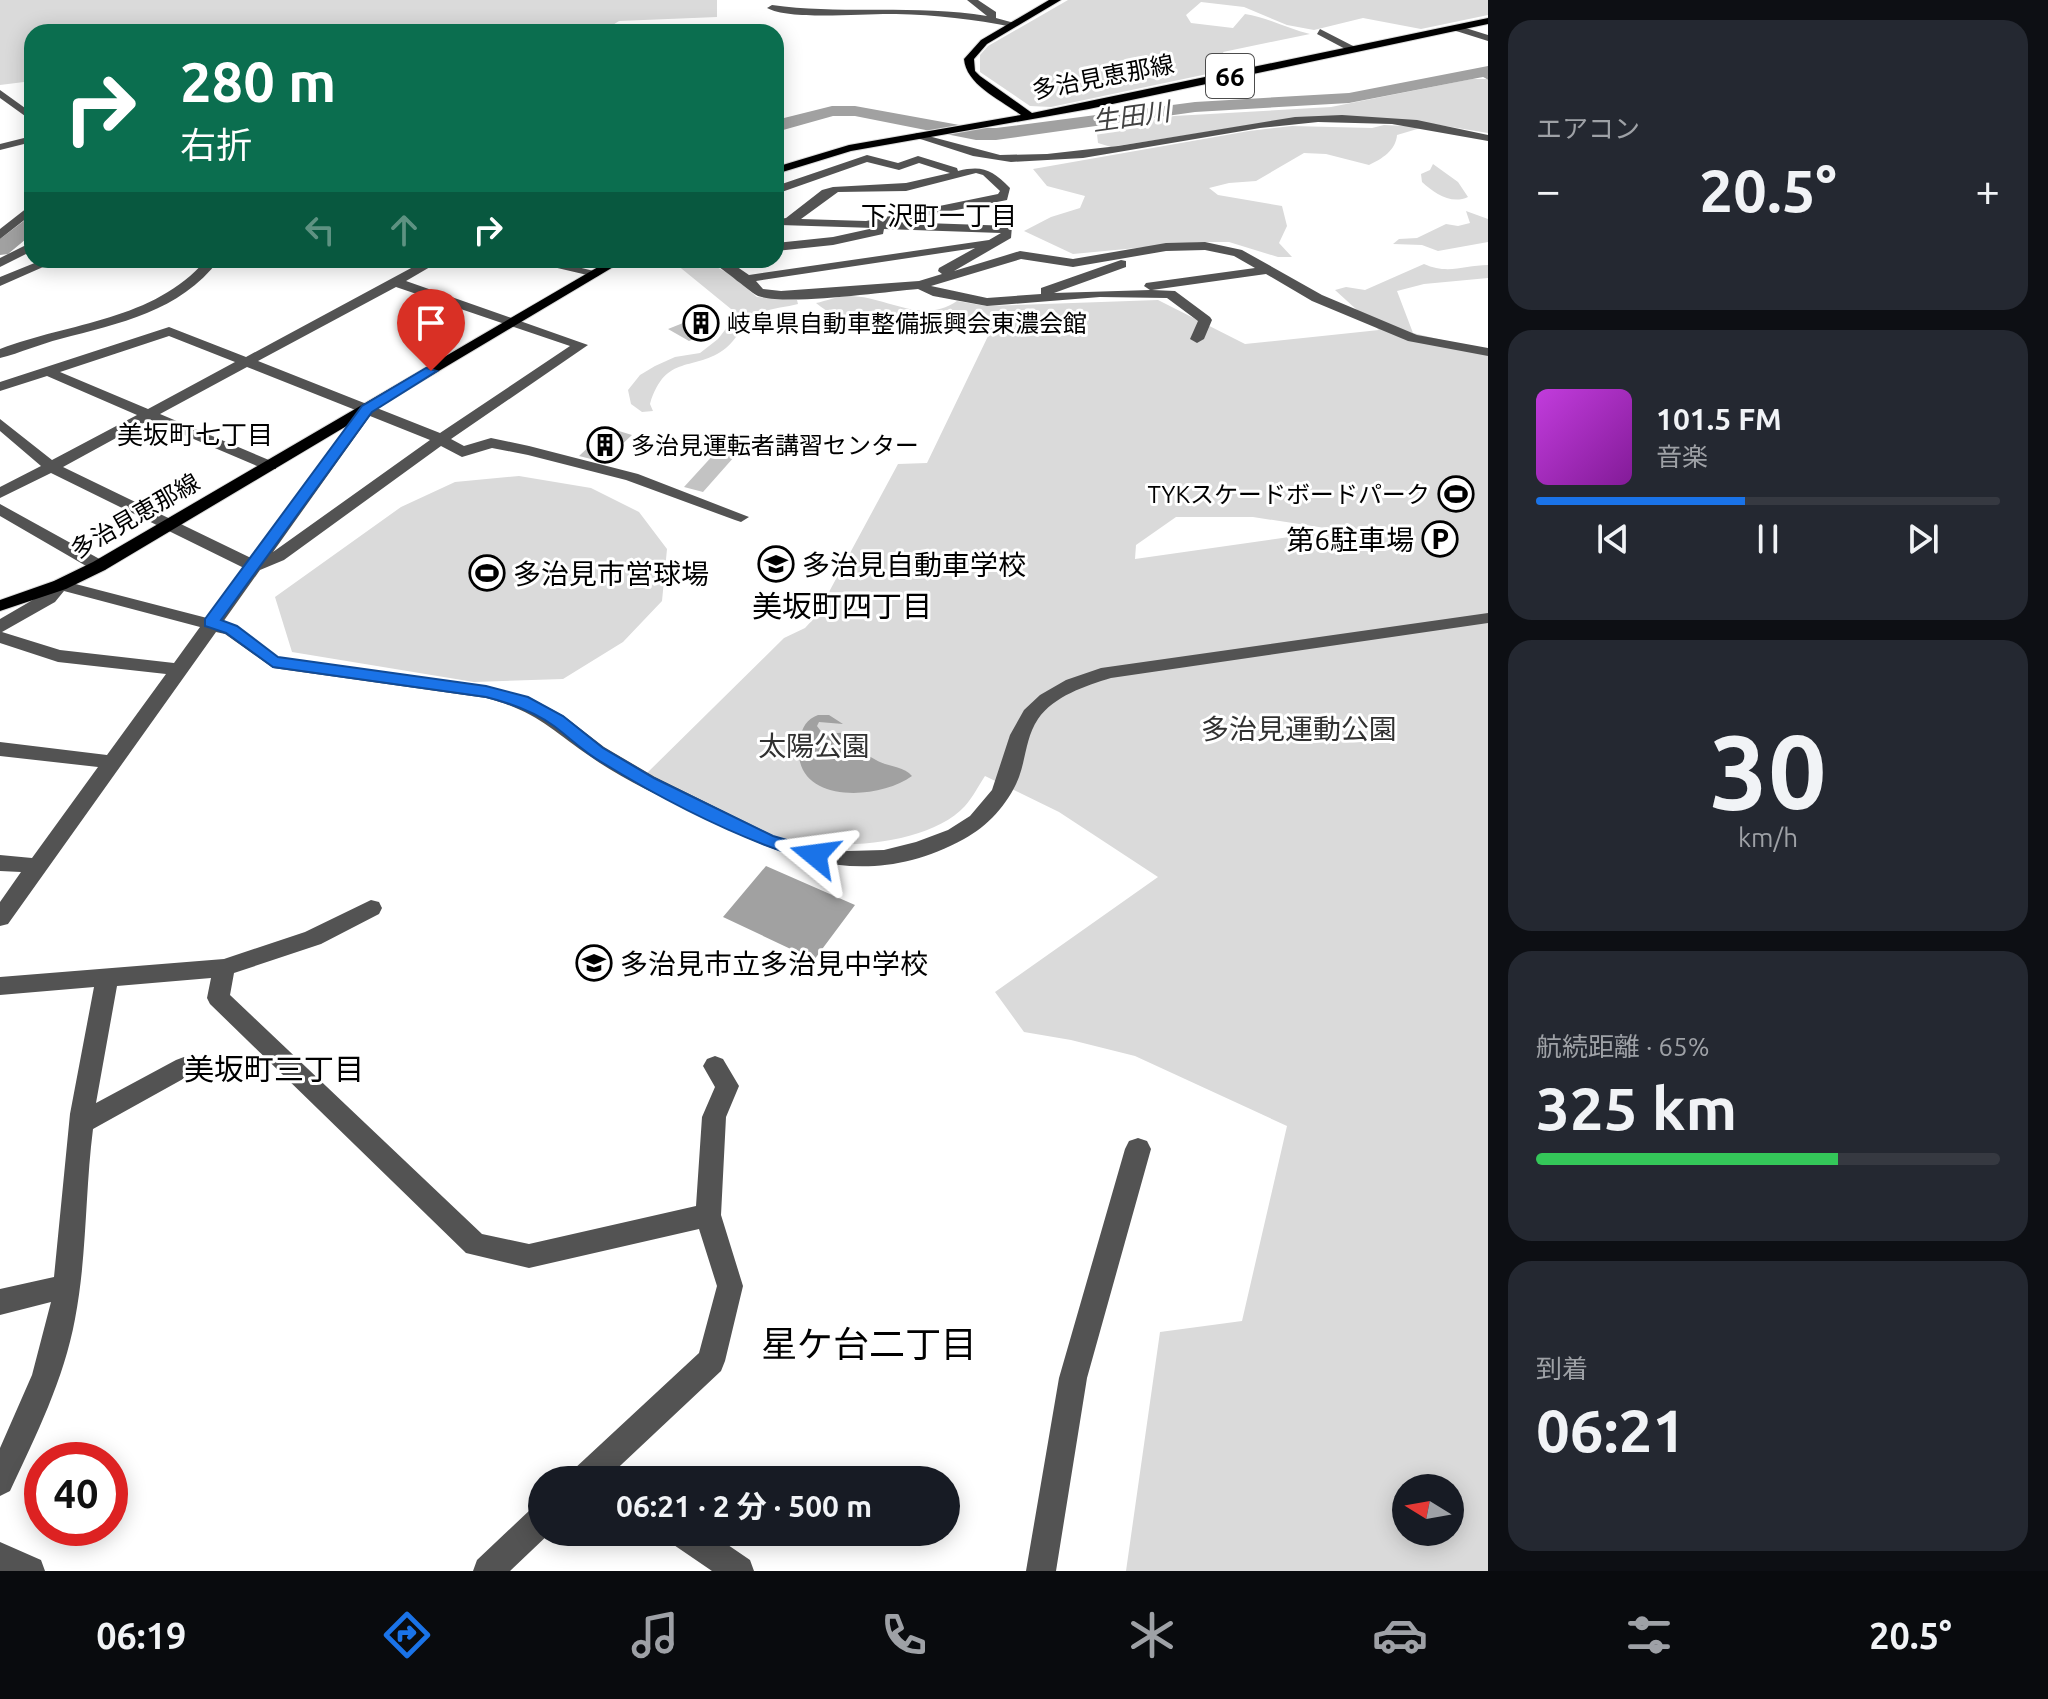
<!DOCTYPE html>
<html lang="ja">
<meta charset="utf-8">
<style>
:root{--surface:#171b24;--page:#242831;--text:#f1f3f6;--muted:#9ea1a6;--line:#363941;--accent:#1a73e8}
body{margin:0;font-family:Ubuntu,"Noto Sans JP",sans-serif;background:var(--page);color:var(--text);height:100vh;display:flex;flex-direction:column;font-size:30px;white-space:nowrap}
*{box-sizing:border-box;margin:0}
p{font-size:26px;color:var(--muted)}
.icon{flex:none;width:44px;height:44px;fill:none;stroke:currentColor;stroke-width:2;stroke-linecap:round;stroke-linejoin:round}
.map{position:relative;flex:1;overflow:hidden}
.drawer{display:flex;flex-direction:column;gap:20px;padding:20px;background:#0d0f14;width:560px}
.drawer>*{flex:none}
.guide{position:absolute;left:24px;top:24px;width:760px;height:244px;border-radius:24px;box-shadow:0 4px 20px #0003;background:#0b6e4f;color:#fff;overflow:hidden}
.needle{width:52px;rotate:281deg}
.fabs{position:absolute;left:1392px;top:1474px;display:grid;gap:16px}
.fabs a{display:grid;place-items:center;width:72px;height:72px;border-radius:50%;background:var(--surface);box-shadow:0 4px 20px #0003;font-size:40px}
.speed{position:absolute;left:24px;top:1442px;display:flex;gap:16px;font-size:40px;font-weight:700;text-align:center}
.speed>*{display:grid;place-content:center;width:104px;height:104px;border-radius:50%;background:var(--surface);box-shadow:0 4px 20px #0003;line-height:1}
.speed .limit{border:12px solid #d22;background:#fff;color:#111}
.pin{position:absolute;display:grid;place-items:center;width:68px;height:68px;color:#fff;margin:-82px -34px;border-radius:50% 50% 50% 0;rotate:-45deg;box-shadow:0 0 8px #0007}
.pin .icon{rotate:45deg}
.me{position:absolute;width:88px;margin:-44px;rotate:286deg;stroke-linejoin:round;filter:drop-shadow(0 0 6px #0008)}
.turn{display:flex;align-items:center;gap:28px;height:168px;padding:0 24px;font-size:36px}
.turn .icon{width:104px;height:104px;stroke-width:2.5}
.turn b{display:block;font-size:56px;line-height:68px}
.lanes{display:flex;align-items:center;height:76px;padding:0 24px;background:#0003;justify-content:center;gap:40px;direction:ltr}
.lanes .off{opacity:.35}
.big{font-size:60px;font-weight:700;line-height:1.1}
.drawer .tile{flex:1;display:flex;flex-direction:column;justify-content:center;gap:12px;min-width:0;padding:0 28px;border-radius:24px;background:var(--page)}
.drawer .dial{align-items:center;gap:0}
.dial b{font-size:104px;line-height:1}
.song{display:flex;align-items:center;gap:24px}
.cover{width:96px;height:96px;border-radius:12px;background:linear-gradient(135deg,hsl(290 70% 55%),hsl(290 70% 35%))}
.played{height:8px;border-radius:4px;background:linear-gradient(90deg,var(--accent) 45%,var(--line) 45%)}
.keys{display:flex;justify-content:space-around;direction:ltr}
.heat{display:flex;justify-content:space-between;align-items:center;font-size:44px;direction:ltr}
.charge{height:12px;border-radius:6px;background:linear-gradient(90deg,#34c759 65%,var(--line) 0)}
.trip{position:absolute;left:528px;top:1466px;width:432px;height:80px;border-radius:40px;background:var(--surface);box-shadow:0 4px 20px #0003;font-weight:700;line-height:80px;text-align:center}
.menu{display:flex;height:128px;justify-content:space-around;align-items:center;background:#090b0e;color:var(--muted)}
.menu .icon{width:56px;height:56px}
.menu .active{color:var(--accent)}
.menu b{font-size:36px;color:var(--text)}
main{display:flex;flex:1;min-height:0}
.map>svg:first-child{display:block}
</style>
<main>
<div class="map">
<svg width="1488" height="1571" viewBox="0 0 1488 1571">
<rect width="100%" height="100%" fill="#fff"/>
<path fill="#dadada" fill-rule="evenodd" d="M 0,0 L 717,0 L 717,17 L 619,21 L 602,32 L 32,32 L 32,81 L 0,85 Z
M 1068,0 L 1488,0 L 1488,15 L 1421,29 L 1363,18 L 1314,30 L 1287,25 L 1244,7 L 1201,2 L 1186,15 L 1191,23 L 1233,28 L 1245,14 C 1267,17 1288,29 1310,34 L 1223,52 L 1231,69 L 1051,107 L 1030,106 L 980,72 L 980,55 L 988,46 Z
M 1472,79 L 1488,79 L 1488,133 L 1427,123 L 1301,117 L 1111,147 L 1098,143 L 1097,134 L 1104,128 L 1174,116 L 1331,107 Z
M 1384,125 L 1424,127 L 1397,135 C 1396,150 1382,159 1369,165 L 1326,154 L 1304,153 L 1256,181 L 1229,183 L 1209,188 L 1218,195 L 1282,206 L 1287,226 L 1279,243 L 1292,257 L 1278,257 L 1229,242 L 1200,242 L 1073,254 L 1024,231 L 1051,217 L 1080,208 L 1085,196 L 1047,186 L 1033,169 L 1249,131 L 1292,126 L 1372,128 Z
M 1433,164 L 1458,182 L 1468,197 C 1451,205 1434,193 1422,182 L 1421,174 L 1430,170 Z
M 1466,211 L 1488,219 L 1488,242 L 1438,251 L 1422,245 L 1393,244 L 1399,239 L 1417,238 L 1446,224 L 1458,226 L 1470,223 Z
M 671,260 L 704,260 L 731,275 L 757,297 L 797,300 L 798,304 C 783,308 763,308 751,319 C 741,327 736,340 726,348 C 694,373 666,352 650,404 L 653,411 L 642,412 L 631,404 L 628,390 L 640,375 L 655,366 L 675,357 L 700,353 L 718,339 L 735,317 L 731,309 Z
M 1424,264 C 1448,275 1465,265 1488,265 L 1488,278 L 1424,284 L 1397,291 L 1413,333 L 1488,351 L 1488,1571 L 1126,1571 L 1160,1332 L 1242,1321 L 1287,1126 L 1135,1056 L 1071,1040 L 1024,1032 L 995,992 L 1158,877 L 1059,812 L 985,776 C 979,785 973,797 965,806 C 927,847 828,851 778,838 C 731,826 687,797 645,775 L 784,638 L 805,628 L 816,616 L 898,464 L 927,463 L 990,332 C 936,314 862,342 816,303 C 826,301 838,296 847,296 C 886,295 921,326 957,301 L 986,306 L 1158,300 L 1245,344 L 1379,330 L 1335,290 L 1346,287 L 1365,290 ZM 1176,517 L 1253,517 L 1338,530 L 1135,559 L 1136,545 ZM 1406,1488 L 1450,1488 L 1450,1532 L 1406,1532 Z
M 519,476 L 591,488 L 639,512 L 667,549 L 662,601 L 623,642 L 563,679 L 474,682 L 292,652 L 275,597 L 401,507 L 455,482 Z"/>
<path fill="#a1a1a1" d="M 818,715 L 829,715 L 843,724 L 819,722 L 817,726 L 823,734 L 852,732 L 855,737 L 849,740 C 858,748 866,755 876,760 C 888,767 904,766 912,776 C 876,802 787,804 800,739 C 802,727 807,719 818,715 Z
M 766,866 L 855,905 L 814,960 L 723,917 Z"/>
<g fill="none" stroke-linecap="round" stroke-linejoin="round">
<path stroke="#a1a1a1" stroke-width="3" d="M 1479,73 L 1488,78"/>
<path fill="#a1a1a1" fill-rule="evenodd" d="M 1488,66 L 1488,76 L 1349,103 L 1195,112 L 996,140 L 976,140 L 855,116 L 833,116 L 776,132 L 776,120 L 832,106 L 855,106 L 976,128 L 996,128 L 1195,102 L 1349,93 Z
M 32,218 L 32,234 L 8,254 L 0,255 L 0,239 L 25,220 Z"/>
</g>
<path fill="#c3c3c3" d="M 693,319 L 713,331 L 689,341 L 668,329 Z
M 609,428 L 632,435 L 603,462 L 579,456 Z
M 716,452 L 734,457 L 703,492 L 684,487 Z"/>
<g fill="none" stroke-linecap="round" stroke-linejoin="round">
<defs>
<path id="major" d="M 1049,0 L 1061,0 L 987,44 L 974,59 L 975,71 L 980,76 L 1032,113 L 1488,18 L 1488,24 L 1089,109 L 851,151 L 776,174 L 776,167 L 849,145 L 1021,115 C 1001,100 966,85 964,59 L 981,40 Z
M 610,260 L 625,260 L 105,570 L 66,589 L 0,611 L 0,600 L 54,581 L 93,562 Z"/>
</defs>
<use href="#major" stroke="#dbdbdb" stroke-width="2"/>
<path fill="#535353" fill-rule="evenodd" d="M 967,0 L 978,0 L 996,12 L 996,18 L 1018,24 L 1013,27 C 974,19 936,15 896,14 C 866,13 791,21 767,8 L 772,5 C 843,15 916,4 987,16 Z
M 1456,25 L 1488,35 L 1488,41 L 1453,30 Z
M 1320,29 L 1357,48 L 1359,50 L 1351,52 L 1317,34 Z
M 0,90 L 32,113 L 32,121 L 0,98 Z
M 1342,115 L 1417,120 L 1488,135 L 1488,141 L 1392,124 L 1318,122 L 1260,128 L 1083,158 L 1011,162 L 973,156 L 911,136 L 917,133 L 1000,155 L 1047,154 L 1118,146 L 1295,117 Z
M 32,136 L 32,142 L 0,150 L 0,144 Z
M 867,155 L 898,163 L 918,156 L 957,168 L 958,171 C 983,165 992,170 1010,188 L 1007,200 L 896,222 L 1012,226 L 1011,238 L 954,271 L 1020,251 L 1073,259 L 1166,243 L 1205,242 L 1242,250 L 1322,295 L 1417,335 L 1488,348 L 1488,356 L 1408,341 L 1312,301 L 1266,274 L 1152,290 L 1175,291 L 1210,317 L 1212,320 L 1204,339 L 1197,343 L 1190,339 L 1198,321 L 1167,298 L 1100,297 L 987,306 L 933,296 L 918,289 C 883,292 786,306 758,296 C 753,294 722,268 713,263 L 712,260 L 727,260 L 749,275 L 989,240 L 1001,233 L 884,229 L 883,234 L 833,245 L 776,251 L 776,243 L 833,237 L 874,228 L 780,225 L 780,219 L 786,218 L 822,190 L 833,187 L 906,183 L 950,173 L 919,163 L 899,170 L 867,162 L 776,194 L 776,186 ZM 976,173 L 983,175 L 1000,191 L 998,194 L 866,221 L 801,219 L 838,192 L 906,191 ZM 975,248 L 939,268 L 938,271 L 942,274 L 919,281 L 781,291 L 763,289 L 756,281 ZM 1205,250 L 1234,256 L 1255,268 L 1146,283 L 1144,286 L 1150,290 L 1054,293 L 1126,267 L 1126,261 L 1121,260 L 1041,288 L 1041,294 L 987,298 L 931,286 L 1021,259 L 1073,267 L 1166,251 Z
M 32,204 L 32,214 L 0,239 L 0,229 Z
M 32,242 L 32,251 L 0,267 L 0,258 Z
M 42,260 L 59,260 L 0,286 L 0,277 Z
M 206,260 L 219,260 C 179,312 120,323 60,339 C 40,344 20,353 0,358 L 0,349 C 71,322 153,321 206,260 Z
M 426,260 L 442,260 L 406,281 L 588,345 L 451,439 L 464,446 L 491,438 L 529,446 L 638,474 L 749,517 L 741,522 L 735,520 L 626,480 L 528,455 L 492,448 L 462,457 L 441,446 L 284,560 L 260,570 L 223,622 L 237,626 L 278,657 L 486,686 L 529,697 L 564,716 L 604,747 L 655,777 L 774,836 L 815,847 L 848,851 L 884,850 L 916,842 L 948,830 L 970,816 L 992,790 L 1010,735 L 1024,710 L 1040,695 L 1066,680 L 1101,668 L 1488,613 L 1488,623 L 1111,678 C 1085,686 1054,696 1038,719 C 1026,737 1026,758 1019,777 C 1009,803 988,826 964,839 C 865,893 783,858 692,812 C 658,795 622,779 591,757 C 551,730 536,711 486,698 L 273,668 L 225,634 L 216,632 L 8,924 L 0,926 L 0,902 L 21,872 L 0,871 L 0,855 L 32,858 L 98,767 L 0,756 L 0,742 L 107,755 L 166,674 L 58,662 L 0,643 L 0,619 L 43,594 L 54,581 L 60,580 L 207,618 L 244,568 L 51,473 L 0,498 L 0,487 L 41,466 L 0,431 L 0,419 L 52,460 L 137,415 L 47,376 L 0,391 L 0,382 L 169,327 L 246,357 ZM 396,287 L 570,346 L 440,433 L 258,361 ZM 169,336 L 235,362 L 148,409 L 60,372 ZM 247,367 L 358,411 L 251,558 L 63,467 L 149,420 L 264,469 L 276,469 L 276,463 L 160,414 ZM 370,416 L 430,440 L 273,552 ZM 64,591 L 200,627 L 174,663 L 60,650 L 2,632 L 55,602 Z
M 523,260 L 549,260 L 602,273 L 596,277 Z
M 0,504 L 105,562 L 107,566 L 105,570 L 93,570 L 0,516 Z
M 371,900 L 379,902 L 382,908 L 379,914 L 321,944 L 234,973 L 230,995 L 482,1234 L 529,1244 L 696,1206 L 702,1117 L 715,1087 L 703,1066 L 707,1059 L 715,1056 L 723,1059 L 739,1086 L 726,1117 L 721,1215 L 743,1286 L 725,1361 L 721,1371 L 605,1480 L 568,1480 L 573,1470 L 699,1353 L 717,1286 L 699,1229 L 529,1268 L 466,1253 L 210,1004 L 207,998 L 211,978 L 117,986 L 96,1103 L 176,1060 L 184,1057 L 192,1060 L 196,1067 L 192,1074 L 93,1129 C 85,1192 87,1257 75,1319 C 64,1379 36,1436 10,1491 L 0,1496 L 0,1448 L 32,1375 L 51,1302 L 0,1315 L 0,1289 L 54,1277 L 70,1114 L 94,987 L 0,995 L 0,977 L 224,959 L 305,932 Z
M 1138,1138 L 1147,1141 L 1151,1149 L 1087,1378 L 1056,1571 L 1026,1571 L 1059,1378 L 1125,1149 L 1129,1141 Z
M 542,1505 L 542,1532 L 551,1532 L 510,1571 L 473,1571 L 477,1560 L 531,1509 Z
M 667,1532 L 709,1532 L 750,1560 L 754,1571 L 712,1571 L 671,1543 Z
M 0,1542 L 41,1560 L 45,1571 L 0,1571 Z"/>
<use href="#major" fill="#000" fill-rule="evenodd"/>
</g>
<path fill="#1a73e8" stroke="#114b97" stroke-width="2" d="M 426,368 L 437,371 L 372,412 L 221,620 L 237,626 L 278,657 L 486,686 L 528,697 L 563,716 L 603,748 L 654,778 L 773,836 L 822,850 L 825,855 L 822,860 L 815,862 C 740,840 670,804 603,763 C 585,753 570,738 554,726 C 533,711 510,703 486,697 L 273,667 L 226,633 L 205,626 L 205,619 L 362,406 Z"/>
<defs>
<symbol id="building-ring" viewBox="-11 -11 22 22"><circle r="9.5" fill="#fff" stroke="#000" stroke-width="1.5"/><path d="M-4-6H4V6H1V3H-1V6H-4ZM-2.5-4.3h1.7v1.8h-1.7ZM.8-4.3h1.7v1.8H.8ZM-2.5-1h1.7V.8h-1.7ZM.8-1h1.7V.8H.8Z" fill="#000"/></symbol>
<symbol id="stadium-ring" viewBox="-11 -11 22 22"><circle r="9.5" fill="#fff" stroke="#000" stroke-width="1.5"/><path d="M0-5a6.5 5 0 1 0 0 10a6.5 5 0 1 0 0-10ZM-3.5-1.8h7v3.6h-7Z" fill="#000"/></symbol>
<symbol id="parking-ring" viewBox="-11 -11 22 22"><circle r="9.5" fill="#fff" stroke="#000" stroke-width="1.5"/><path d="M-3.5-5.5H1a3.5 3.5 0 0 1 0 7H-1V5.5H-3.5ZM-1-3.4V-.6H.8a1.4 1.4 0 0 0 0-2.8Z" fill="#000"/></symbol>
<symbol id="school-ring" viewBox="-11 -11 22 22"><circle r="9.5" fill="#fff" stroke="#000" stroke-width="1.5"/><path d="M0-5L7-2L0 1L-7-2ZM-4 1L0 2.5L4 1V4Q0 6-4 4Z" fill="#000"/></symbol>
</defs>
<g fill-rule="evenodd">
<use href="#building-ring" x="681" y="303" width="40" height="40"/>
<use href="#building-ring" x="585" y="425" width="40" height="40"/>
<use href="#stadium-ring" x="1436" y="474" width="40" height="40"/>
<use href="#parking-ring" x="1420" y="519" width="40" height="40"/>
<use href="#school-ring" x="756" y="544" width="40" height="40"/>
<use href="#stadium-ring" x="467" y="553" width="40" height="40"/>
<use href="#school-ring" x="574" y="943" width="40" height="40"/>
</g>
<g text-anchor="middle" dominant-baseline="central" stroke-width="6" stroke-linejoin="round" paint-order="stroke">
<g font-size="24" fill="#000" stroke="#fff">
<text transform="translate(1103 77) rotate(-11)">多治見恵那線</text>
<text transform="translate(135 516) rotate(-30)">多治見恵那線</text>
</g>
<g font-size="24" fill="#000" stroke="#fff" text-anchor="start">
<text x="727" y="323">岐阜県自動車整備振興会東濃会館</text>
<text x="631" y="445">多治見運転者講習センター</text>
<text x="1430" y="494" text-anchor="end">TYKスケードボードパーク</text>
</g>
<rect fill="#fff" stroke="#4c4c4c" stroke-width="2" x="1206" y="54" width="48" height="44" rx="6"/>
<g font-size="26" font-weight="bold" fill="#000">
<text x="1230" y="76">66</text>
</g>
<g font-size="26" font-style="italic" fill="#424242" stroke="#fff">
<text transform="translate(1131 116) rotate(-8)">生田川</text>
</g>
<g font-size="26" fill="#000" stroke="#fff">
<text x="939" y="215">下沢町一丁目</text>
<text x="195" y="434">美坂町七丁目</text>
</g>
<g font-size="28" fill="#000" stroke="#fff" text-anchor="start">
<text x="1414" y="539" text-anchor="end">第6駐車場</text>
<text x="802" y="564">多治見自動車学校</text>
<text x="513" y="573">多治見市営球場</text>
<text x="620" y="963">多治見市立多治見中学校</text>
</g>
<g font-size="28" fill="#313131" stroke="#fff">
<text x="1299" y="728">多治見運動公園</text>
<text x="814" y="745">太陽公園</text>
</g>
<g font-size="30" fill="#000" stroke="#fff">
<text x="842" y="606">美坂町四丁目</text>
<text x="274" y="1069">美坂町三丁目</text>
</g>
<g font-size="36" fill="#000" stroke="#fff">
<text x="869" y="1343">星ケ台二丁目</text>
</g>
</g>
</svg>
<div class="fabs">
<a><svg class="needle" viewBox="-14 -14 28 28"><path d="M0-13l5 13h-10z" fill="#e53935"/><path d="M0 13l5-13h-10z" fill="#9ea1a6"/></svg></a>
</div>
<div class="speed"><div class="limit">40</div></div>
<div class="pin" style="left:431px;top:371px;background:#d93025"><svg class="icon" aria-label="arrive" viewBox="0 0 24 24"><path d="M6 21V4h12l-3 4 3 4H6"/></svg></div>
<svg class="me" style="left:815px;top:855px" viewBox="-20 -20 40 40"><path d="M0-17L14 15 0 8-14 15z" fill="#1a73e8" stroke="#fff" stroke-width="4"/></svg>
<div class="trip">06:21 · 2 分 · 500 m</div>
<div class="guide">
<div class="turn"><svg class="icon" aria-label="right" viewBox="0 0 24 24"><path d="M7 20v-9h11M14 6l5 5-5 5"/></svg><div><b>280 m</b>右折</div></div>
<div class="lanes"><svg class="icon off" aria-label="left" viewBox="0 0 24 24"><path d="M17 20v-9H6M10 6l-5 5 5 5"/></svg><svg class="icon off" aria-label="ahead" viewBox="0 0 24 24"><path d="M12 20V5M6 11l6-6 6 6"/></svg><svg class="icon" aria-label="right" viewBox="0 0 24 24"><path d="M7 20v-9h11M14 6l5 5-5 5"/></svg></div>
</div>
</div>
<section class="drawer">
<div class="tile"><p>エアコン</p>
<div class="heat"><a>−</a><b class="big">20.5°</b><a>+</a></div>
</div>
<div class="tile">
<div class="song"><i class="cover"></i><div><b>101.5 FM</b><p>音楽</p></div></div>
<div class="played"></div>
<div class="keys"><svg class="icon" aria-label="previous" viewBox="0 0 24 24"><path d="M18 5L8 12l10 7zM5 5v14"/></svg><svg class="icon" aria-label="pause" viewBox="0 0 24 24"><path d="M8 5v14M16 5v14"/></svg><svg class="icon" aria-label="next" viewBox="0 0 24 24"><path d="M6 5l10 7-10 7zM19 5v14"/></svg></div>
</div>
<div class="tile dial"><b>30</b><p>km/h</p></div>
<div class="tile"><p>航続距離 · 65%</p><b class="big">325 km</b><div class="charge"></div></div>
<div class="tile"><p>到着</p><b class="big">06:21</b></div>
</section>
</main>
<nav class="menu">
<b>06:19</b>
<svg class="icon active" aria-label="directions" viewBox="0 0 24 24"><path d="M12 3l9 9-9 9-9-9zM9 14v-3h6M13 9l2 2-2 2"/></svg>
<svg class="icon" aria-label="music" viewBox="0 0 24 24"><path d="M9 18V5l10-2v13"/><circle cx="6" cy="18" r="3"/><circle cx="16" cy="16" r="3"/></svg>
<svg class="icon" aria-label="phone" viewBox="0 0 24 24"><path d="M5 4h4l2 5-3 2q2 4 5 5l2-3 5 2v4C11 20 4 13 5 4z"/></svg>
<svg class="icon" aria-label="climate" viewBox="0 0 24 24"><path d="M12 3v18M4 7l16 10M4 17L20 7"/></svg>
<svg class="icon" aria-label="car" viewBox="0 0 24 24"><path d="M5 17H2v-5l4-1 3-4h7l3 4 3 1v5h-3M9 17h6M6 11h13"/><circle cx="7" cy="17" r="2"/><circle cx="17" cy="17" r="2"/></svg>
<svg class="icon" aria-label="filters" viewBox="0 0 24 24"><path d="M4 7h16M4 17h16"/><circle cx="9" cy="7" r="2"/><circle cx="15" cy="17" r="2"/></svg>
<b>20.5°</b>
</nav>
